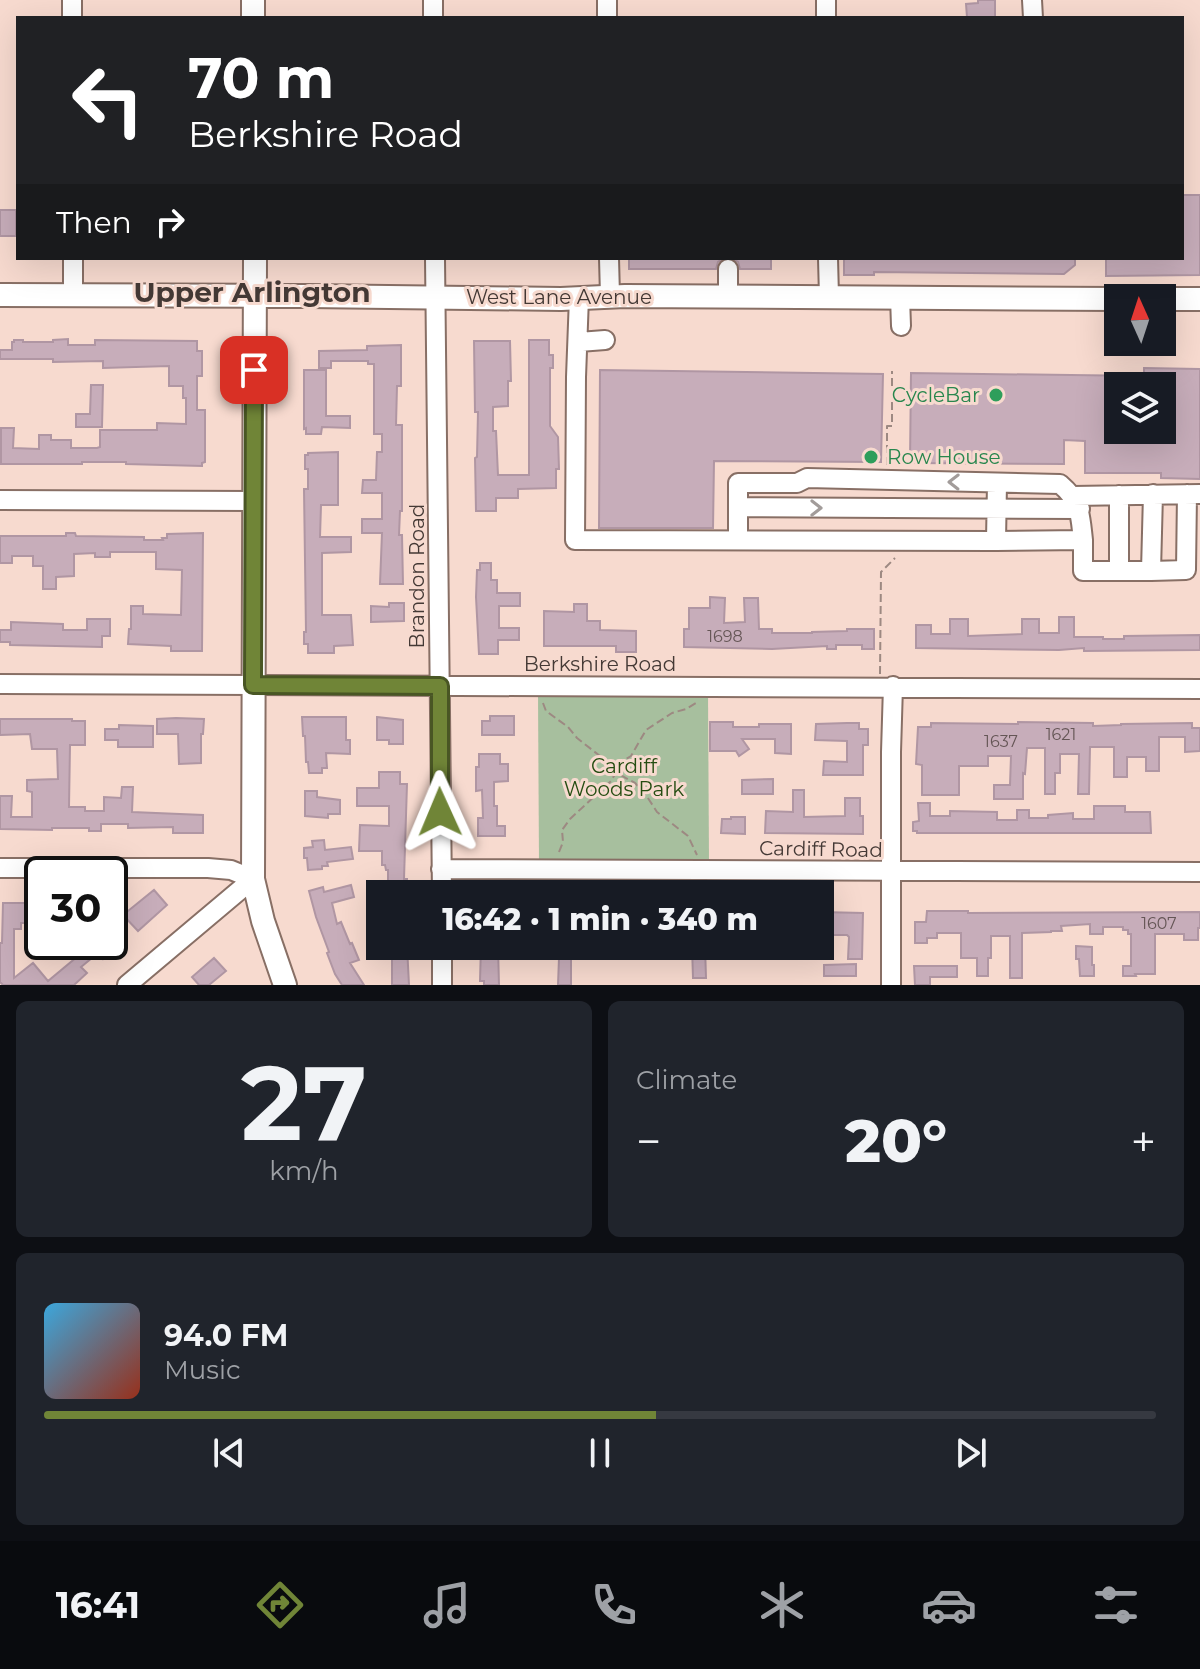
<!DOCTYPE html>
<meta charset="utf-8">
<style>
:root{--surface:#171b24;--page:#20242c;--text:#f1f3f6;--muted:#9ea1a6;--line:#363941;--accent:#708537}
body{margin:0;font-family:Montserrat,sans-serif;background:var(--page);color:var(--text);height:100vh;display:flex;flex-direction:column;font-size:30px;white-space:nowrap}
*{box-sizing:border-box;margin:0}
p{font-size:26px;color:var(--muted)}
.icon{flex:none;width:44px;height:44px;fill:none;stroke:currentColor;stroke-width:2;stroke-linecap:round;stroke-linejoin:round}
.map{position:relative;height:985px;overflow:hidden}
.sheet{display:flex;flex-direction:column;gap:16px;padding:16px;background:#0d0f14;flex:1}
.sheet>*{flex:none}
.hud{position:absolute;left:16px;top:16px;width:1168px;height:244px;border-radius:0px;box-shadow:0 8px 32px #0002;background:#202124;color:#fff;overflow:hidden}
.needle{width:52px;rotate:357deg}
.controls{position:absolute;left:1104px;top:284px;display:grid;gap:16px}
.controls a{display:grid;place-items:center;width:72px;height:72px;border-radius:0px;background:var(--surface);box-shadow:0 8px 32px #0002;font-size:40px}
.speed{position:absolute;left:24px;top:856px;display:flex;gap:16px;font-size:40px;font-weight:700;text-align:center}
.speed>*{display:grid;place-content:center;width:104px;height:104px;border-radius:50%;background:var(--surface);box-shadow:0 8px 32px #0002;line-height:1}
.speed .limit{border:4px solid #111;border-radius:12px;background:#fff;color:#111}
.pin{position:absolute;display:grid;place-items:center;width:68px;height:68px;color:#fff;margin:-34px;border-radius:16px;box-shadow:0 4px 12px #0006}
.me{position:absolute;width:88px;margin:-44px;rotate:359deg;stroke-linejoin:round;filter:drop-shadow(0 0 6px #0008)}
.turn{display:flex;align-items:center;gap:28px;height:168px;padding:0 40px;font-size:36px}
.turn .icon{width:104px;height:104px;stroke-width:2.5}
.turn b{display:block;font-size:56px;line-height:68px}
.then{display:flex;align-items:center;height:76px;padding:0 40px;background:#0003;gap:16px;font-size:30px}
.big{font-size:60px;font-weight:800;line-height:1.1}
.sheet .widget{flex:1;display:flex;flex-direction:column;justify-content:center;gap:12px;min-width:0;padding:0 28px;border-radius:12px;background:var(--page)}
.sheet .dial{align-items:center;gap:0}
.dial b{font-size:104px;line-height:1}
.song{display:flex;align-items:center;gap:24px}
.cover{width:96px;height:96px;border-radius:12px;background:linear-gradient(135deg,hsl(200 70% 55%),hsl(10 70% 35%))}
.played{height:8px;border-radius:4px;background:linear-gradient(90deg,var(--accent) 55%,var(--line) 55%)}
.keys{display:flex;justify-content:space-around;direction:ltr}
.heat{display:flex;justify-content:space-between;align-items:center;font-size:44px;direction:ltr}
.sheet .tiles{flex:1;display:grid;gap:16px;grid-template-columns:1fr 1fr}
.widget:last-child{grid-column:span 2}
.trip{position:absolute;left:366px;top:880px;width:468px;height:80px;border-radius:0px;background:var(--surface);box-shadow:0 8px 32px #0002;font-weight:800;line-height:80px;text-align:center}
.menu{display:flex;height:128px;justify-content:space-around;align-items:center;background:#090b0e;color:var(--muted)}
.menu .icon{width:56px;height:56px}
.menu .current{color:var(--accent)}
.menu b{font-size:36px;color:var(--text)}
.map>svg:first-child{display:block}
</style>
<div class="map">
<svg width="1200" height="985" viewBox="0 0 1200 985">
<rect width="100%" height="100%" fill="#f7dacf"/>
<path fill="#a7bf9e" d="M 708,692 L 709,862 L 539,863 L 538,693 Z"/>
<path fill="#c7adba" stroke="#b096a3" stroke-width="2" fill-rule="evenodd" d="M 978,0 L 995,0 L 995,17 L 967,17 L 966,4 L 978,3 Z
M 1182,195 L 1200,195 L 1200,275 L 1106,276 L 1106,258 L 1182,258 Z
M 0,210 L 16,210 L 16,236 L 0,236 Z
M 629,258 L 724,258 L 718,262 L 716,269 L 629,269 Z
M 732,258 L 771,258 L 771,269 L 740,269 L 738,262 Z
M 844,258 L 1075,258 L 1075,265 L 1064,274 L 874,272 L 874,275 L 844,275 Z
M 68,339 L 68,345 L 95,345 L 95,340 L 197,341 L 197,351 L 202,351 L 202,376 L 197,376 L 197,410 L 205,410 L 205,462 L 202,463 L 202,466 L 126,464 L 126,462 L 82,462 L 82,464 L 1,464 L 1,428 L 14,428 L 13,448 L 39,449 L 39,435 L 51,435 L 51,440 L 71,440 L 71,448 L 97,448 L 100,447 L 100,430 L 157,430 L 157,423 L 186,424 L 186,398 L 183,398 L 183,386 L 169,386 L 169,366 L 103,368 L 103,361 L 53,362 L 53,359 L 0,359 L 0,350 L 12,350 L 12,342 L 14,342 L 14,340 L 23,340 L 23,342 L 53,342 L 53,340 Z
M 529,340 L 549,340 L 549,355 L 553,355 L 553,368 L 550,368 L 550,426 L 558,437 L 559,469 L 556,469 L 556,488 L 518,489 L 518,498 L 496,498 L 496,511 L 476,511 L 475,458 L 477,457 L 478,412 L 475,412 L 474,341 L 510,341 L 511,381 L 508,381 L 508,406 L 493,407 L 493,431 L 496,431 L 498,475 L 529,475 Z
M 401,345 L 401,386 L 397,386 L 396,425 L 402,425 L 402,511 L 400,511 L 399,535 L 402,535 L 403,584 L 380,584 L 382,533 L 362,533 L 362,519 L 382,519 L 382,493 L 362,493 L 363,480 L 376,480 L 377,452 L 382,452 L 382,434 L 374,434 L 374,364 L 368,364 L 368,361 L 331,361 L 331,368 L 319,368 L 319,351 L 367,350 L 367,346 Z
M 1144,368 L 1200,369 L 1200,479 L 1161,478 L 1161,473 L 1085,473 L 1085,441 L 1064,440 L 1064,464 L 910,463 L 911,373 L 1144,376 ZM 1118,386 L 1162,386 L 1162,430 L 1118,430 Z
M 304,370 L 326,370 L 326,416 L 350,416 L 350,428 L 322,427 L 321,434 L 306,434 L 306,428 L 304,429 Z
M 600,370 L 883,374 L 881,462 L 714,461 L 713,528 L 599,528 Z
M 91,385 L 103,385 L 102,427 L 76,427 L 76,414 L 90,414 Z
M 338,452 L 338,505 L 321,505 L 320,537 L 351,537 L 351,552 L 322,553 L 322,615 L 351,615 L 353,645 L 334,646 L 334,653 L 308,653 L 308,644 L 304,644 L 304,632 L 306,632 L 304,489 L 308,489 L 308,469 L 305,469 L 305,455 L 308,455 L 308,453 Z
M 66,533 L 75,533 L 76,536 L 144,537 L 144,540 L 163,540 L 162,538 L 167,538 L 167,534 L 203,533 L 202,651 L 171,651 L 171,646 L 128,644 L 129,629 L 131,629 L 131,606 L 143,606 L 143,614 L 181,615 L 182,570 L 156,569 L 156,552 L 110,552 L 110,557 L 95,557 L 95,553 L 74,554 L 74,576 L 56,577 L 56,589 L 43,589 L 43,566 L 33,566 L 33,556 L 12,556 L 12,563 L 0,563 L 0,536 L 66,536 Z
M 480,563 L 491,563 L 491,580 L 497,580 L 497,593 L 520,593 L 520,606 L 499,606 L 499,628 L 519,628 L 519,640 L 498,640 L 498,654 L 479,654 L 476,597 L 477,570 L 480,570 Z
M 710,597 L 725,598 L 724,623 L 745,622 L 744,598 L 758,598 L 759,629 L 772,629 L 772,633 L 812,633 L 812,632 L 847,631 L 847,629 L 874,629 L 874,649 L 862,649 L 862,645 L 836,645 L 836,649 L 827,649 L 827,646 L 772,649 L 684,647 L 684,629 L 689,629 L 689,608 L 710,608 Z
M 389,603 L 404,603 L 404,621 L 371,622 L 371,606 L 389,607 Z
M 574,604 L 587,604 L 587,621 L 600,621 L 600,630 L 636,631 L 636,652 L 616,652 L 616,646 L 544,646 L 544,611 L 574,612 Z
M 1059,617 L 1074,617 L 1074,637 L 1103,637 L 1103,639 L 1124,639 L 1124,636 L 1200,635 L 1200,650 L 1084,651 L 1084,648 L 1059,650 L 916,648 L 916,625 L 931,625 L 931,634 L 950,634 L 950,619 L 968,619 L 968,636 L 1022,634 L 1022,619 L 1039,619 L 1039,633 L 1059,633 Z
M 87,619 L 110,619 L 110,636 L 102,636 L 102,647 L 10,645 L 10,642 L 0,642 L 0,630 L 11,630 L 11,622 L 63,624 L 63,630 L 87,630 Z
M 490,716 L 514,716 L 514,735 L 482,735 L 482,721 L 490,721 Z
M 302,717 L 346,717 L 346,740 L 350,740 L 350,754 L 326,753 L 327,768 L 322,768 L 322,773 L 309,773 L 308,762 L 306,762 L 305,736 L 303,736 Z
M 377,717 L 403,720 L 403,744 L 389,744 L 389,740 L 377,740 Z
M 176,718 L 204,719 L 203,734 L 201,734 L 201,763 L 179,764 L 178,734 L 157,734 L 157,719 Z
M 0,719 L 72,719 L 72,721 L 85,721 L 85,745 L 70,745 L 69,807 L 85,807 L 85,811 L 104,811 L 104,797 L 121,798 L 122,787 L 133,787 L 132,812 L 203,815 L 203,833 L 173,833 L 173,827 L 128,828 L 128,824 L 101,824 L 101,831 L 89,831 L 89,828 L 52,828 L 52,830 L 0,829 L 0,796 L 12,796 L 11,817 L 32,817 L 32,792 L 27,791 L 27,780 L 58,779 L 57,749 L 32,749 L 30,734 L 0,735 Z
M 710,722 L 733,722 L 733,727 L 759,727 L 759,724 L 791,724 L 791,754 L 775,753 L 775,739 L 742,739 L 749,749 L 739,756 L 736,751 L 710,751 Z
M 1018,722 L 1093,723 L 1093,726 L 1121,725 L 1121,724 L 1192,723 L 1192,728 L 1200,728 L 1200,751 L 1185,752 L 1185,737 L 1159,737 L 1159,771 L 1146,771 L 1146,757 L 1127,757 L 1127,777 L 1114,777 L 1114,747 L 1090,747 L 1089,794 L 1078,794 L 1079,754 L 1060,754 L 1060,773 L 1055,773 L 1055,794 L 1045,794 L 1045,748 L 1027,748 L 1025,774 L 1023,773 L 1023,799 L 994,799 L 994,785 L 1010,785 L 1011,756 L 988,756 L 988,766 L 959,766 L 959,795 L 922,795 L 922,765 L 916,764 L 918,727 L 931,727 L 931,723 L 1018,724 Z
M 847,723 L 859,723 L 859,729 L 868,729 L 868,745 L 863,745 L 863,775 L 823,775 L 824,761 L 847,762 L 847,741 L 815,740 L 816,724 Z
M 119,725 L 153,726 L 153,747 L 118,747 L 118,740 L 105,740 L 105,729 L 119,729 Z
M 479,754 L 500,754 L 500,764 L 508,764 L 508,781 L 494,782 L 494,806 L 497,806 L 497,826 L 505,826 L 505,836 L 478,836 L 478,818 L 483,818 L 482,790 L 476,791 L 476,767 L 479,767 Z
M 379,772 L 400,772 L 400,784 L 407,784 L 404,879 L 407,879 L 406,894 L 388,894 L 388,870 L 386,870 L 385,865 L 382,865 L 382,851 L 359,851 L 360,825 L 389,826 L 389,806 L 357,806 L 357,788 L 379,788 Z
M 773,779 L 773,794 L 742,794 L 742,780 Z
M 793,790 L 804,790 L 804,817 L 845,816 L 845,798 L 860,798 L 860,816 L 863,816 L 863,834 L 765,833 L 766,811 L 793,812 Z
M 305,791 L 317,791 L 317,797 L 340,800 L 340,814 L 328,814 L 328,818 L 305,816 Z
M 918,803 L 930,803 L 930,816 L 950,816 L 950,811 L 997,812 L 997,820 L 1017,820 L 1017,810 L 1029,810 L 1029,818 L 1048,818 L 1048,815 L 1073,813 L 1073,819 L 1094,819 L 1094,806 L 1125,806 L 1125,812 L 1150,812 L 1151,833 L 917,833 L 917,831 L 913,831 L 913,822 L 919,821 Z
M 731,817 L 745,817 L 745,834 L 721,833 L 722,819 L 731,819 Z
M 324,840 L 325,850 L 351,847 L 353,859 L 327,862 L 328,866 L 322,866 L 322,869 L 308,870 L 307,858 L 304,858 L 304,848 L 313,847 L 312,841 Z
M 351,885 L 354,897 L 332,903 L 337,924 L 341,922 L 350,944 L 352,943 L 359,960 L 350,963 L 364,985 L 342,985 L 335,974 L 327,953 L 329,952 L 316,917 L 309,891 L 323,887 L 324,892 Z
M 154,890 L 167,905 L 138,931 L 123,915 Z
M 3,903 L 42,903 L 42,923 L 21,923 L 21,929 L 14,929 L 14,978 L 33,963 L 48,981 L 84,951 L 82,948 L 89,942 L 110,942 L 110,928 L 122,942 L 124,942 L 103,959 L 98,953 L 81,967 L 87,973 L 74,985 L 3,985 L 0,982 L 0,943 L 2,943 Z
M 927,911 L 968,911 L 968,913 L 1200,912 L 1200,928 L 1198,928 L 1198,940 L 1184,940 L 1184,934 L 1155,934 L 1155,974 L 1135,974 L 1136,976 L 1123,976 L 1123,966 L 1131,966 L 1131,934 L 1128,934 L 1128,930 L 1123,930 L 1123,927 L 1103,927 L 1103,934 L 1090,934 L 1090,924 L 1061,926 L 1062,931 L 1051,931 L 1051,932 L 1022,933 L 1022,978 L 1010,978 L 1010,936 L 991,936 L 991,958 L 988,958 L 988,976 L 977,976 L 977,958 L 961,958 L 961,933 L 937,933 L 937,938 L 927,938 L 927,943 L 915,943 L 915,922 L 926,922 Z
M 820,912 L 863,913 L 862,959 L 848,959 L 849,937 L 847,935 L 822,935 Z
M 392,946 L 407,946 L 409,985 L 392,985 Z
M 481,946 L 498,946 L 499,985 L 484,985 L 484,981 L 480,981 Z
M 556,946 L 571,946 L 571,985 L 558,985 L 559,958 L 556,958 Z
M 692,946 L 705,946 L 706,978 L 693,978 Z
M 1076,946 L 1092,947 L 1092,965 L 1094,965 L 1094,976 L 1080,976 L 1079,959 L 1076,959 Z
M 214,958 L 226,971 L 209,985 L 199,985 L 192,977 Z
M 856,964 L 856,976 L 824,976 L 824,965 Z
M 914,966 L 957,966 L 957,977 L 930,977 L 930,985 L 915,985 Z"/>
<g fill="none" stroke-linecap="round" stroke-linejoin="round">
<defs>
<path id="minor" d="M 72,0 L 72,18
M 433,0 L 433,18
M 607,0 L 607,18
M 826,0 L 826,18
M 1032,0 L 1033,18
M 73,258 L 73,295
M 435,258 L 442,894
M 609,258 L 610,296
M 828,258 L 829,297
M 728,269 L 728,297
M 579,297 L 576,377 L 575,540 L 996,541
M 900,297 L 901,326
M 579,342 L 605,340
M 1073,496 L 1200,494
M 0,500 L 253,501
M 738,507 L 1080,509
M 738,540 L 738,483 L 797,483 L 807,478 L 1060,484 C 1081,502 1080,514 1083,540 L 996,541 L 997,483
M 1083,540 L 1083,571 L 1119,571 L 1119,495
M 1119,571 L 1151,571 L 1153,494
M 1151,571 L 1186,570 L 1187,494
M 0,684 L 1200,689
M 0,868 L 208,868 L 231,870 L 253,879 L 127,985
M 441,869 L 1200,872
M 442,946 L 442,985
M 891,985 L 891,752 L 893,686"/>
<path id="major" d="M 253,0 L 253,18
M 255,258 L 253,879 L 263,921 L 285,985
M 0,295 L 308,296 L 561,299 L 625,296 L 1118,299
M 1162,299 L 1200,299"/>
</defs>
<use href="#minor" stroke="#886f65" stroke-width="22"/>
<use href="#major" stroke="#886f65" stroke-width="26"/>
<path stroke="#9d8982" stroke-width="2" stroke-dasharray="8 4" stroke-linecap="butt" d="M 887,465 L 887,426 L 892,426 L 892,371
M 880,674 L 881,572 L 895,558
M 543,703 L 546,711 L 568,727 L 577,738 L 605,760 L 613,771 L 635,783 L 646,795 L 657,812 L 688,836 L 697,855
M 559,852 L 563,842 L 562,830 L 570,819 L 611,781 L 623,761 L 631,756 L 646,730 L 672,713 L 686,709 L 696,703"/>
<use href="#minor" stroke="#fff" stroke-width="18"/>
<use href="#major" stroke="#fff" stroke-width="22"/>
</g>
<defs><path id="oneway-chevron" d="M-2-3.5L2.5 0L-2 3.5" fill="none" stroke-width="1.6" stroke-linecap="round" stroke-linejoin="round" transform="scale(2)"/></defs>
<g stroke="#a29c9a">
<use href="#oneway-chevron" transform="translate(954 482) rotate(-179)"/>
<use href="#oneway-chevron" transform="translate(816 508)"/>
</g>
<g fill="none" stroke-linecap="round" stroke-linejoin="round">
<defs>
<path id="route" d="M 254,370 L 253,685 L 440,686 L 440,812"/>
</defs>
<use href="#route" stroke="#495624" stroke-width="20"/>
<use href="#route" stroke="#708537" stroke-width="14"/>
</g>
<g fill="#2e9e5b" stroke="#f7dacf" stroke-width="3">
<circle cx="996" cy="395" r="8"/>
<circle cx="871" cy="457" r="8"/>
</g>
<g text-anchor="middle" dominant-baseline="central" stroke-width="6" stroke-linejoin="round" paint-order="stroke">
<g font-size="16" fill="#655656">
<text x="725" y="636">1698</text>
<text x="1061" y="734">1621</text>
<text x="1001" y="741">1637</text>
<text x="1159" y="923">1607</text>
</g>
<g font-size="20" fill="#443935" stroke="#f7dacf">
<text x="559" y="297">West Lane Avenue</text>
<text transform="translate(417 576) rotate(-90)">Brandon Road</text>
<text x="600" y="664">Berkshire Road</text>
<text transform="translate(821 849) rotate(1)">Cardiff Road</text>
</g>
<g font-size="20" fill="#27864d" stroke="#f7dacf" text-anchor="end">
<text x="980" y="395">CycleBar</text>
<text x="887" y="457" text-anchor="start">Row House</text>
</g>
<g font-size="20" fill="#254d12" stroke="#f7dacf">
<text x="624" y="766">Cardiff<tspan x="624" dy="23">Woods Park</tspan></text>
</g>
<g font-size="28" font-weight="bold" fill="#443935" stroke="#f7dacf">
<text x="252" y="292">Upper Arlington</text>
</g>
</g>
</svg>
<div class="controls">
<a><svg class="needle" viewBox="-14 -14 28 28"><path d="M0-13l5 13h-10z" fill="#e53935"/><path d="M0 13l5-13h-10z" fill="#9ea1a6"/></svg></a>
<a><svg class="icon" aria-label="layers" viewBox="0 0 24 24"><path d="M12 4l9 5-9 5-9-5zM3 14l9 5 9-5"/></svg></a>
</div>
<div class="speed"><div class="limit">30</div></div>
<div class="pin" style="left:254px;top:370px;background:#d93025"><svg class="icon" aria-label="arrive" viewBox="0 0 24 24"><path d="M6 21V4h12l-3 4 3 4H6"/></svg></div>
<svg class="me" style="left:440px;top:812px" viewBox="-20 -20 40 40"><path d="M0-17L14 15 0 8-14 15z" fill="#708537" stroke="#fff" stroke-width="4"/></svg>
<div class="trip">16:42 · 1 min · 340 m</div>
<div class="hud">
<div class="turn"><svg class="icon" aria-label="left" viewBox="0 0 24 24"><path d="M17 20v-9H6M10 6l-5 5 5 5"/></svg><div><b>70 m</b>Berkshire Road</div></div>
<div class="then">Then<svg class="icon" aria-label="right" viewBox="0 0 24 24"><path d="M7 20v-9h11M14 6l5 5-5 5"/></svg></div>
</div>
</div>
<section class="sheet">
<div class="tiles">
<div class="widget dial"><b>27</b><p>km/h</p></div>
<div class="widget"><p>Climate</p>
<div class="heat"><a>−</a><b class="big">20°</b><a>+</a></div>
</div>
<div class="widget">
<div class="song"><i class="cover"></i><div><b>94.0 FM</b><p>Music</p></div></div>
<div class="played"></div>
<div class="keys"><svg class="icon" aria-label="previous" viewBox="0 0 24 24"><path d="M18 5L8 12l10 7zM5 5v14"/></svg><svg class="icon" aria-label="pause" viewBox="0 0 24 24"><path d="M8 5v14M16 5v14"/></svg><svg class="icon" aria-label="next" viewBox="0 0 24 24"><path d="M6 5l10 7-10 7zM19 5v14"/></svg></div>
</div>
</div>
</section>
<nav class="menu">
<b>16:41</b>
<svg class="icon current" aria-label="directions" viewBox="0 0 24 24"><path d="M12 3l9 9-9 9-9-9zM9 14v-3h6M13 9l2 2-2 2"/></svg>
<svg class="icon" aria-label="music" viewBox="0 0 24 24"><path d="M9 18V5l10-2v13"/><circle cx="6" cy="18" r="3"/><circle cx="16" cy="16" r="3"/></svg>
<svg class="icon" aria-label="phone" viewBox="0 0 24 24"><path d="M5 4h4l2 5-3 2q2 4 5 5l2-3 5 2v4C11 20 4 13 5 4z"/></svg>
<svg class="icon" aria-label="climate" viewBox="0 0 24 24"><path d="M12 3v18M4 7l16 10M4 17L20 7"/></svg>
<svg class="icon" aria-label="car" viewBox="0 0 24 24"><path d="M5 17H2v-5l4-1 3-4h7l3 4 3 1v5h-3M9 17h6M6 11h13"/><circle cx="7" cy="17" r="2"/><circle cx="17" cy="17" r="2"/></svg>
<svg class="icon" aria-label="filters" viewBox="0 0 24 24"><path d="M4 7h16M4 17h16"/><circle cx="9" cy="7" r="2"/><circle cx="15" cy="17" r="2"/></svg>
</nav>
